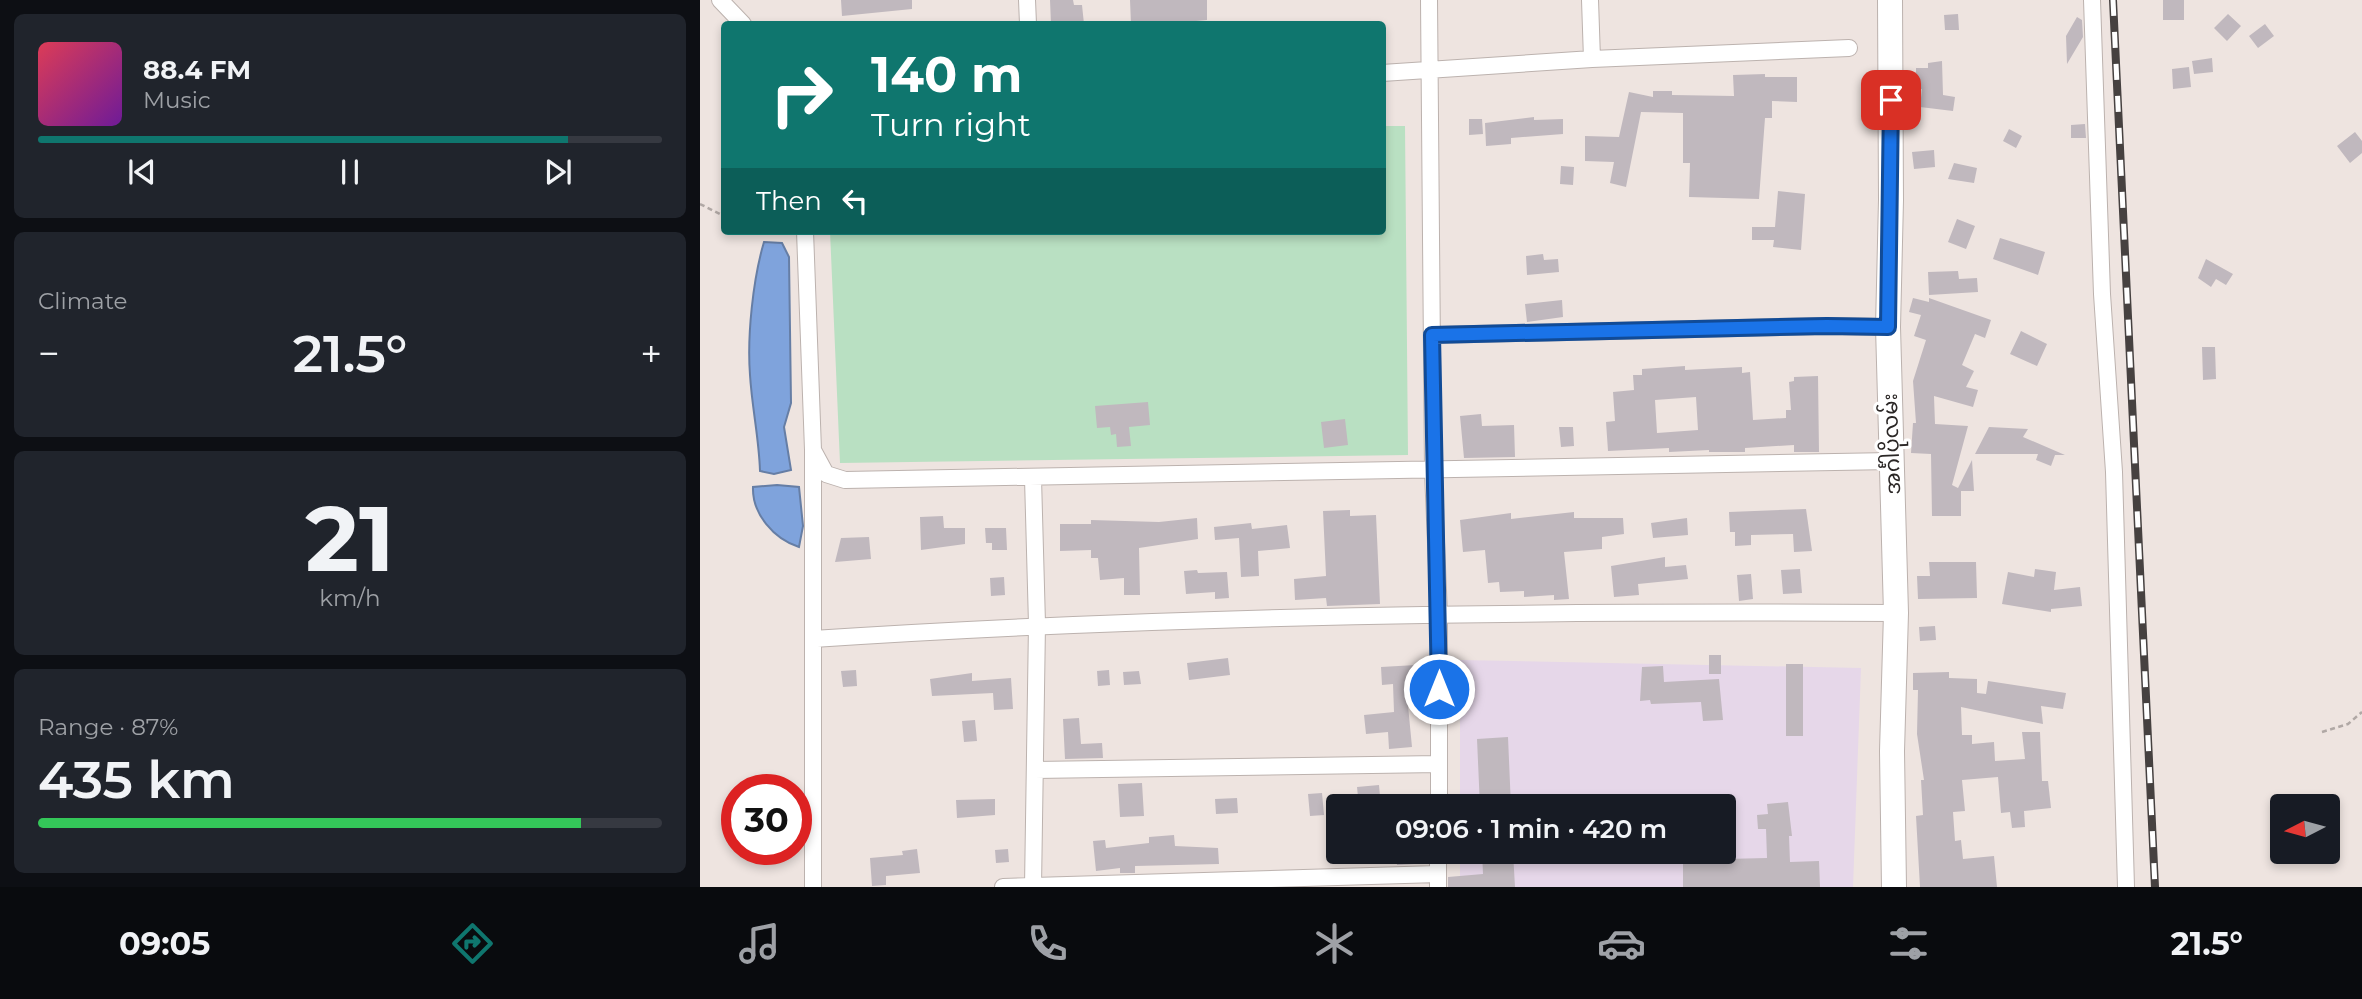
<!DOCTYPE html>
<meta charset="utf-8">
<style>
:root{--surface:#171b24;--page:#20242c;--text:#f1f3f6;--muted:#9ea1a6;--line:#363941;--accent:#0f766e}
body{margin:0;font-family:Montserrat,"Noto Sans Myanmar",sans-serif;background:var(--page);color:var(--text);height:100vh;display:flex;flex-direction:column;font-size:26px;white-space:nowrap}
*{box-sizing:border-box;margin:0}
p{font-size:23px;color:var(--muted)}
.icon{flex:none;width:38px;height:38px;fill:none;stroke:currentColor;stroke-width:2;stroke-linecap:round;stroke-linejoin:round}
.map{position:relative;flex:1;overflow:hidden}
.sheet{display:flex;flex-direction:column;gap:14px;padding:14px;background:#0d0f14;width:700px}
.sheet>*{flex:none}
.hud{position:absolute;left:21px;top:21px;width:665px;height:214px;border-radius:7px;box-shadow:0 4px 10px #0003;background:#0f766e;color:#fff;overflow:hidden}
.needle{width:46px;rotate:264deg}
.tools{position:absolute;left:1570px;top:794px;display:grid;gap:14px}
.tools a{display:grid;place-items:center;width:70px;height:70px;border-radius:7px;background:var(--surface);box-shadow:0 4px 10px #0003;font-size:35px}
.speed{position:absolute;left:21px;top:774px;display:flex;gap:14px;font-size:35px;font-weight:700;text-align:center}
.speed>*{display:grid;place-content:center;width:91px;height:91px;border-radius:50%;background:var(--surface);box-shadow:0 4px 10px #0003;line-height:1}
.speed .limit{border:10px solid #d22;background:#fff;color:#111}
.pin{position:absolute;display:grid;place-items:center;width:60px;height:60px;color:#fff;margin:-30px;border-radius:14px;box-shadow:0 4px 10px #0006}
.me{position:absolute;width:77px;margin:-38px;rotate:0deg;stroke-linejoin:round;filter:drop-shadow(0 0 5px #0008)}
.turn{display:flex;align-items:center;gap:24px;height:147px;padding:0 35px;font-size:32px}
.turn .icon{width:91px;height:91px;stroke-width:2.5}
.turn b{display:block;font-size:49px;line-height:60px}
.then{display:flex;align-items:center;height:66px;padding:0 35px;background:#0003;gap:14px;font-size:26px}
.big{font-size:52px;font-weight:600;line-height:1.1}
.sheet .tile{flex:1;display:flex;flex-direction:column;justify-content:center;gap:10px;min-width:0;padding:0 24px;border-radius:10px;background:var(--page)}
.sheet .dial{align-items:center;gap:0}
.dial b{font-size:91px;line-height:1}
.song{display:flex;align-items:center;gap:21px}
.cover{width:84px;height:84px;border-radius:10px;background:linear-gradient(135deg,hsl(350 70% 55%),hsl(280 70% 35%))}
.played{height:7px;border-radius:4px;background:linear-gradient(90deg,var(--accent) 85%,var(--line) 85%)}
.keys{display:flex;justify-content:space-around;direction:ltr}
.heat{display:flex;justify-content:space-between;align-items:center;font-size:38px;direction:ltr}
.charge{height:10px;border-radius:5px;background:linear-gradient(90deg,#34c759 87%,var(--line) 0)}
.trip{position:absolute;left:626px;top:794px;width:410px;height:70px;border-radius:7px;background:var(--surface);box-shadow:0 4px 10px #0003;font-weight:600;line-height:70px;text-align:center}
.tab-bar{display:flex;height:112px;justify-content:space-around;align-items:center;background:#090b0e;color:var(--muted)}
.tab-bar .icon{width:49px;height:49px}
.tab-bar .selected{color:var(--accent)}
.tab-bar b{font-size:32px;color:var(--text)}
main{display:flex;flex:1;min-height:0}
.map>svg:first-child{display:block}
</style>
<main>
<section class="sheet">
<div class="tile">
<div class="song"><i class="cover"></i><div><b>88.4 FM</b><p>Music</p></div></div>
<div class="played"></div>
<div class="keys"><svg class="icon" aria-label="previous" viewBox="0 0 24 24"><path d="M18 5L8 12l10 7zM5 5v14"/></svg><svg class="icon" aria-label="pause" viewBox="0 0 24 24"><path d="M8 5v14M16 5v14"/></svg><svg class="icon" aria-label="next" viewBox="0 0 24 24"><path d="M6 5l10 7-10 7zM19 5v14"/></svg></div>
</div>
<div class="tile"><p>Climate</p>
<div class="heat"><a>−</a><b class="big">21.5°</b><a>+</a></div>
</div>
<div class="tile dial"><b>21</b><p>km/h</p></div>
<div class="tile"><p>Range · 87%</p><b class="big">435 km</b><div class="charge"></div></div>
</section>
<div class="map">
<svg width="1662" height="887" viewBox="0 0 1662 887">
<rect width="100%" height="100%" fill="#eee4e0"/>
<path fill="#e6d7e9" d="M 760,660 L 1161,668 L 1153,887 L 760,887 L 760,852 L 1024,852 L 1024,807 L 760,807 Z"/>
<path fill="#b9e0c2" d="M 683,126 L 705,126 L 708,455 L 140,463 L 130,231 L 682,231 Z"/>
<path fill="#7fa3dc" stroke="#667ea5" stroke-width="2" d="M 64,242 L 82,243 L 89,257 L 91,403 L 84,427 L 91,470 L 74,474 L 60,471 C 59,438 52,408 50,375 C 47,336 53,279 64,242 Z
M 77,485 L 99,487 L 103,526 L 99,547 C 74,539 52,514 53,487 Z"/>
<path fill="#c0b8be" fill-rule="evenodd" d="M 141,0 L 212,0 L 212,9 L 142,16 Z
M 350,0 L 373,0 L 374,5 L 382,5 L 384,24 L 351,24 Z
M 430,0 L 507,0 L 507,20 L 496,21 L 497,24 L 431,24 Z
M 1463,0 L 1484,0 L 1484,20 L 1463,20 Z
M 1258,14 L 1259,30 L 1245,30 L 1244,15 Z
M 1528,14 L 1541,26 L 1527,41 L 1514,28 Z
M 1377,17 L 1382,20 L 1383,37 L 1367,64 L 1366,36 Z
M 1565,24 L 1574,36 L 1558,48 L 1549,36 Z
M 1512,58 L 1513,72 L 1494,74 L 1492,61 Z
M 1242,61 L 1243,95 L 1255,97 L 1253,111 L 1220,107 L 1222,89 L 1216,89 L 1216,68 L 1228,68 L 1228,63 Z
M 1489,67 L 1491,87 L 1473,89 L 1472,69 Z
M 1065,74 L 1065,77 L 1097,77 L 1097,102 L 1072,101 L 1072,118 L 1065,118 L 1059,199 L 989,197 L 990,163 L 983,163 L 983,113 L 941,112 L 926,187 L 910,183 L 914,162 L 885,161 L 885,136 L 919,137 L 929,92 L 953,97 L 953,91 L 972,91 L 972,95 L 1034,96 L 1033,75 Z
M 834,117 L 834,120 L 863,119 L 863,134 L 811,138 L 811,144 L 786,146 L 785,123 Z
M 769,119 L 782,119 L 783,134 L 769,135 Z
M 1385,124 L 1386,138 L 1371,138 L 1371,125 Z
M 1309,129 L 1322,136 L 1316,148 L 1303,141 Z
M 1655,132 L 1662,141 L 1662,153 L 1650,163 L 1637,146 Z
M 1234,150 L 1235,167 L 1214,169 L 1212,152 Z
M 1254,163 L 1277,168 L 1274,183 L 1248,179 Z
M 861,166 L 874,167 L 873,185 L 860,184 Z
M 1078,191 L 1105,194 L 1101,250 L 1073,247 L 1074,240 L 1052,240 L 1052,227 L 1075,227 Z
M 1257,219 L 1275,226 L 1266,249 L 1248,242 Z
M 1300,238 L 1345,252 L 1338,275 L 1293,259 Z
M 843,254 L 844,260 L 858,259 L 859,272 L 827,275 L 826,256 Z
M 1506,259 L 1533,274 L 1526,285 L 1516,279 L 1511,287 L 1498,278 Z
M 1258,271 L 1259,279 L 1277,278 L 1278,292 L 1229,295 L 1228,272 Z
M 1213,298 L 1229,302 L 1229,298 L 1291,320 L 1285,338 L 1275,334 L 1262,365 L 1274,371 L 1266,387 L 1278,390 L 1273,407 L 1234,396 L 1235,424 L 1268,426 L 1252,485 L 1258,488 L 1272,460 L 1274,491 L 1261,491 L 1261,516 L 1232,516 L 1231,454 L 1211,453 L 1213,423 L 1216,423 L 1213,381 L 1226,340 L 1214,336 L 1221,315 L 1209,312 Z
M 862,300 L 863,317 L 827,322 L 825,304 Z
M 1321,331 L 1347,344 L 1337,366 L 1310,354 Z
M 1502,347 L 1515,347 L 1516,379 L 1503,380 Z
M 985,366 L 985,370 L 1042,367 L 1042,373 L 1050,372 L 1053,420 L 1086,418 L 1086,410 L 1091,410 L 1089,382 L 1094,381 L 1094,377 L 1118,376 L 1119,452 L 1094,452 L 1094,445 L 1045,448 L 1045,452 L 1009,452 L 1009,450 L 969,452 L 969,448 L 908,451 L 906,422 L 915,421 L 913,392 L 934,390 L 933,375 L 942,375 L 942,369 ZM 996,397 L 998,430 L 957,433 L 955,400 Z
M 448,402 L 450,425 L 429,427 L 431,446 L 417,447 L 416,434 L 411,435 L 410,427 L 397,428 L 395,406 Z
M 781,414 L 782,426 L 814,425 L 815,457 L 764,458 L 760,416 Z
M 645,419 L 648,445 L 624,448 L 621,422 Z
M 859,427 L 873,427 L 874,446 L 861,447 Z
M 1289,427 L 1328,429 L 1323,437 L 1365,455 L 1355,455 L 1351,466 L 1336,460 L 1338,454 L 1275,454 Z
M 1106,509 L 1112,551 L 1094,552 L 1093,534 L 1051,535 L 1051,545 L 1035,546 L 1035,532 L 1030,532 L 1029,512 Z
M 650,510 L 650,516 L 676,515 L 680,604 L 627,606 L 626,598 L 595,600 L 594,579 L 626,576 L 623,511 Z
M 874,512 L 874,518 L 923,518 L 924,534 L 902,537 L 902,549 L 864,552 L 869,599 L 854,600 L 854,595 L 824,597 L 824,591 L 800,592 L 799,582 L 788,583 L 785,550 L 763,552 L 760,520 L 811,513 L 811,519 Z
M 243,516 L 244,528 L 265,528 L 265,544 L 221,550 L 220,517 Z
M 497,518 L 498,539 L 439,548 L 440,595 L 424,595 L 424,578 L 400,580 L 398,558 L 391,558 L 391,550 L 360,551 L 360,524 L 391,524 L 391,520 L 459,522 Z
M 987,518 L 988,535 L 953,538 L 951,523 Z
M 551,523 L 552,529 L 587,525 L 590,548 L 558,551 L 559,576 L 541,577 L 539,538 L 515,540 L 514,527 Z
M 285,528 L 306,528 L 307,550 L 292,550 L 292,543 L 286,543 Z
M 169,537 L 171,559 L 135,562 L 141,538 Z
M 965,557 L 965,567 L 986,565 L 988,579 L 938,584 L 939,595 L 914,597 L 911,566 Z
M 1229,562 L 1276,562 L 1277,598 L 1218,599 L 1217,576 L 1230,576 Z
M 1100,569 L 1102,593 L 1083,594 L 1081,570 Z
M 1335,569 L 1356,572 L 1354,590 L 1380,587 L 1382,606 L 1351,609 L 1351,612 L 1302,604 L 1308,572 L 1334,577 Z
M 497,570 L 498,573 L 527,572 L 529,598 L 515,599 L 515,592 L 486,594 L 484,571 Z
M 1051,574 L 1053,599 L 1039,601 L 1037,575 Z
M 304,577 L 305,595 L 291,596 L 290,578 Z
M 1235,626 L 1236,640 L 1220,641 L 1219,627 Z
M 1009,655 L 1021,655 L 1021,674 L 1009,674 Z
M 528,658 L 530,675 L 489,680 L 487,663 Z
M 1086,664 L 1103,664 L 1103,736 L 1086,736 Z
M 716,665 L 716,684 L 706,685 L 712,747 L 689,749 L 688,732 L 666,734 L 664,715 L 694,712 L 693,684 L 682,685 L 681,667 Z
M 963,666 L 964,682 L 1019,679 L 1023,720 L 1003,721 L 1001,702 L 951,704 L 950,700 L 940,701 L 942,667 Z
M 156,670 L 157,686 L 143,687 L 141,671 Z
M 409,670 L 410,685 L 398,686 L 397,671 Z
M 439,671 L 441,684 L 424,685 L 423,672 Z
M 1249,672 L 1249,678 L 1277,679 L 1277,693 L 1286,694 L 1288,681 L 1366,693 L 1363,709 L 1341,706 L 1343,724 L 1261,707 L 1262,735 L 1272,735 L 1272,744 L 1294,742 L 1295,761 L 1325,759 L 1322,732 L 1340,732 L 1342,781 L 1348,781 L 1351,808 L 1324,811 L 1325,827 L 1312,828 L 1310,812 L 1301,813 L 1298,777 L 1262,780 L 1265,811 L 1253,812 L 1255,841 L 1261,840 L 1263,859 L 1294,856 L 1297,887 L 1220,887 L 1216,816 L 1223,815 L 1221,780 L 1224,780 L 1217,734 L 1218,690 L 1213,690 L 1213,673 Z
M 272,673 L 272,681 L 311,678 L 313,709 L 294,710 L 293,693 L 232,696 L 230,679 Z
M 379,718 L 381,744 L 402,743 L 403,758 L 365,759 L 363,719 Z
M 275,720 L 277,741 L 264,742 L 262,721 Z
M 808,737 L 811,807 L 780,807 L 777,739 Z
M 442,783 L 444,816 L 420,817 L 418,784 Z
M 679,785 L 681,807 L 659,807 L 657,787 Z
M 622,793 L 624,815 L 610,816 L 608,794 Z
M 537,798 L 538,813 L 516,814 L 515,799 Z
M 295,799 L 295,815 L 257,818 L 256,800 Z
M 1088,802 L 1092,836 L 1089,836 L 1090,862 L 1119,861 L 1120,887 L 983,887 L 983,860 L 1067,858 L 1066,829 L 1058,829 L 1057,815 L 1068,814 L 1067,804 Z
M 474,835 L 475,846 L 518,848 L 519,864 L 435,866 L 435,873 L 420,873 L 420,868 L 396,871 L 393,841 L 405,840 L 406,848 L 449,843 L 449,837 Z
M 217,849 L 220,873 L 186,876 L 186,885 L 172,886 L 170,858 L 203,855 L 202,851 Z
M 308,849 L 309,862 L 296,863 L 295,850 Z
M 695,852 L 713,852 L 714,864 L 697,865 Z
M 782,852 L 813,852 L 815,887 L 748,887 L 748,877 L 783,874 Z"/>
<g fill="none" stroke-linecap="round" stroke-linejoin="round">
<defs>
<path id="street" d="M 20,0 L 43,24
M 327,0 L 328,24
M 729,0 L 733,472 L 739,614 L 739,807
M 890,0 L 892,59
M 1392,0 L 1402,294 L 1414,472 L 1426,887
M 682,73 L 892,59 L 1149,48
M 105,231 L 113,450 L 113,887
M 732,335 L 1127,326 L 1188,327
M 113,450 L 126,474 L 145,480 L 1192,461
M 333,478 L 337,624 L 333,887
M 113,639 C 473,615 835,611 1196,613
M 335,770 L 739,764
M 303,887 L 738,874
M 738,887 L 738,852"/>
<path id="primary" d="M 1190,0 L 1191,200 L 1188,327 L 1196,613 L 1192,751 L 1194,887"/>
</defs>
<use href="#street" stroke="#bcb2ae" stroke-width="18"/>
<use href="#primary" stroke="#bcb2ae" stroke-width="26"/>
<path stroke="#b0a8a5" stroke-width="2.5" stroke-dasharray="5 3.5" stroke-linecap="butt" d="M 0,204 L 24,216
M 1622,732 L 1648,724 L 1662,712"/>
<use href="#street" stroke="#fff" stroke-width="16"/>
<use href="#primary" stroke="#fff" stroke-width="24"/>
<defs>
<path id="rail" d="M 1413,0 L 1455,887"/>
</defs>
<use href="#rail" stroke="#464140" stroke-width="8"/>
<use href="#rail" stroke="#fff" stroke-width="5" stroke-dasharray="16" stroke-linecap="butt"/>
</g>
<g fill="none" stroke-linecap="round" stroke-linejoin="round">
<defs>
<path id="route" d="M 739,689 L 732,335 L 1127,326 L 1188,327 L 1191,100"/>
</defs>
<use href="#route" stroke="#114b97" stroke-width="18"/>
<use href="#route" stroke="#1a73e8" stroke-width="12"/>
</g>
<g text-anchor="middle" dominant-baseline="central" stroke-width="6" stroke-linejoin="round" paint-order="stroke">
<g font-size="21" fill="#2a2625" stroke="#fff">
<text transform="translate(1191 444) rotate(-92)">အင်္ဂါပိုလမ်း</text>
</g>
</g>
</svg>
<div class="tools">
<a><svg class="needle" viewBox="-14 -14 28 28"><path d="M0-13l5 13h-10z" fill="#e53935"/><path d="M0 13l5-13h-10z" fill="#9ea1a6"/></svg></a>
</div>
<div class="speed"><div class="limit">30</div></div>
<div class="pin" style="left:1191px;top:100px;background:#d93025"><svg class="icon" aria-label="arrive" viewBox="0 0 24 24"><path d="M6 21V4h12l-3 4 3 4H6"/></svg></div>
<svg class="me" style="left:739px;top:689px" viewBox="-20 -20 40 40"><circle r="17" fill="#1a73e8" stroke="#fff" stroke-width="3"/><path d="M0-11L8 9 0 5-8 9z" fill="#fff"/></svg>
<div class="trip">09:06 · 1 min · 420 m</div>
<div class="hud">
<div class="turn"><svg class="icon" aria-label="right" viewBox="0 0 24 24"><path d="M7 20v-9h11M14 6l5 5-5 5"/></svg><div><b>140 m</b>Turn right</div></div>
<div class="then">Then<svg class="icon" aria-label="left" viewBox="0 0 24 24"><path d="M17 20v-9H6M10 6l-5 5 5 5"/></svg></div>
</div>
</div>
</main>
<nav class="tab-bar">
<b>09:05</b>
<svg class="icon selected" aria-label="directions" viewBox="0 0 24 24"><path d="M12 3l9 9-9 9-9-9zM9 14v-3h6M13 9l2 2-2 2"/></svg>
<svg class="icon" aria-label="music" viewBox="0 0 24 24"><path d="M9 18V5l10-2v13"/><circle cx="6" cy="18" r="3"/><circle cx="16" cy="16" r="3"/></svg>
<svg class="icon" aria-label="phone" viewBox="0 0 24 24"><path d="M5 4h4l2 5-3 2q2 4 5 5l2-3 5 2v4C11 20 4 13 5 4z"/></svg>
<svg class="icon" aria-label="climate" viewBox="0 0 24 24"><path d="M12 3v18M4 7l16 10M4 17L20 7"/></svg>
<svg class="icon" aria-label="car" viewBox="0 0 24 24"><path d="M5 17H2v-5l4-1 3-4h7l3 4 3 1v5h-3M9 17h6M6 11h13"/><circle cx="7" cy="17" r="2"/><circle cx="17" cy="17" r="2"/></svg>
<svg class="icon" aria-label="filters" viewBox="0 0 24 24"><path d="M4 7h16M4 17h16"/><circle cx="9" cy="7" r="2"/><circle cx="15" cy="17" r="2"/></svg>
<b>21.5°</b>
</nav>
